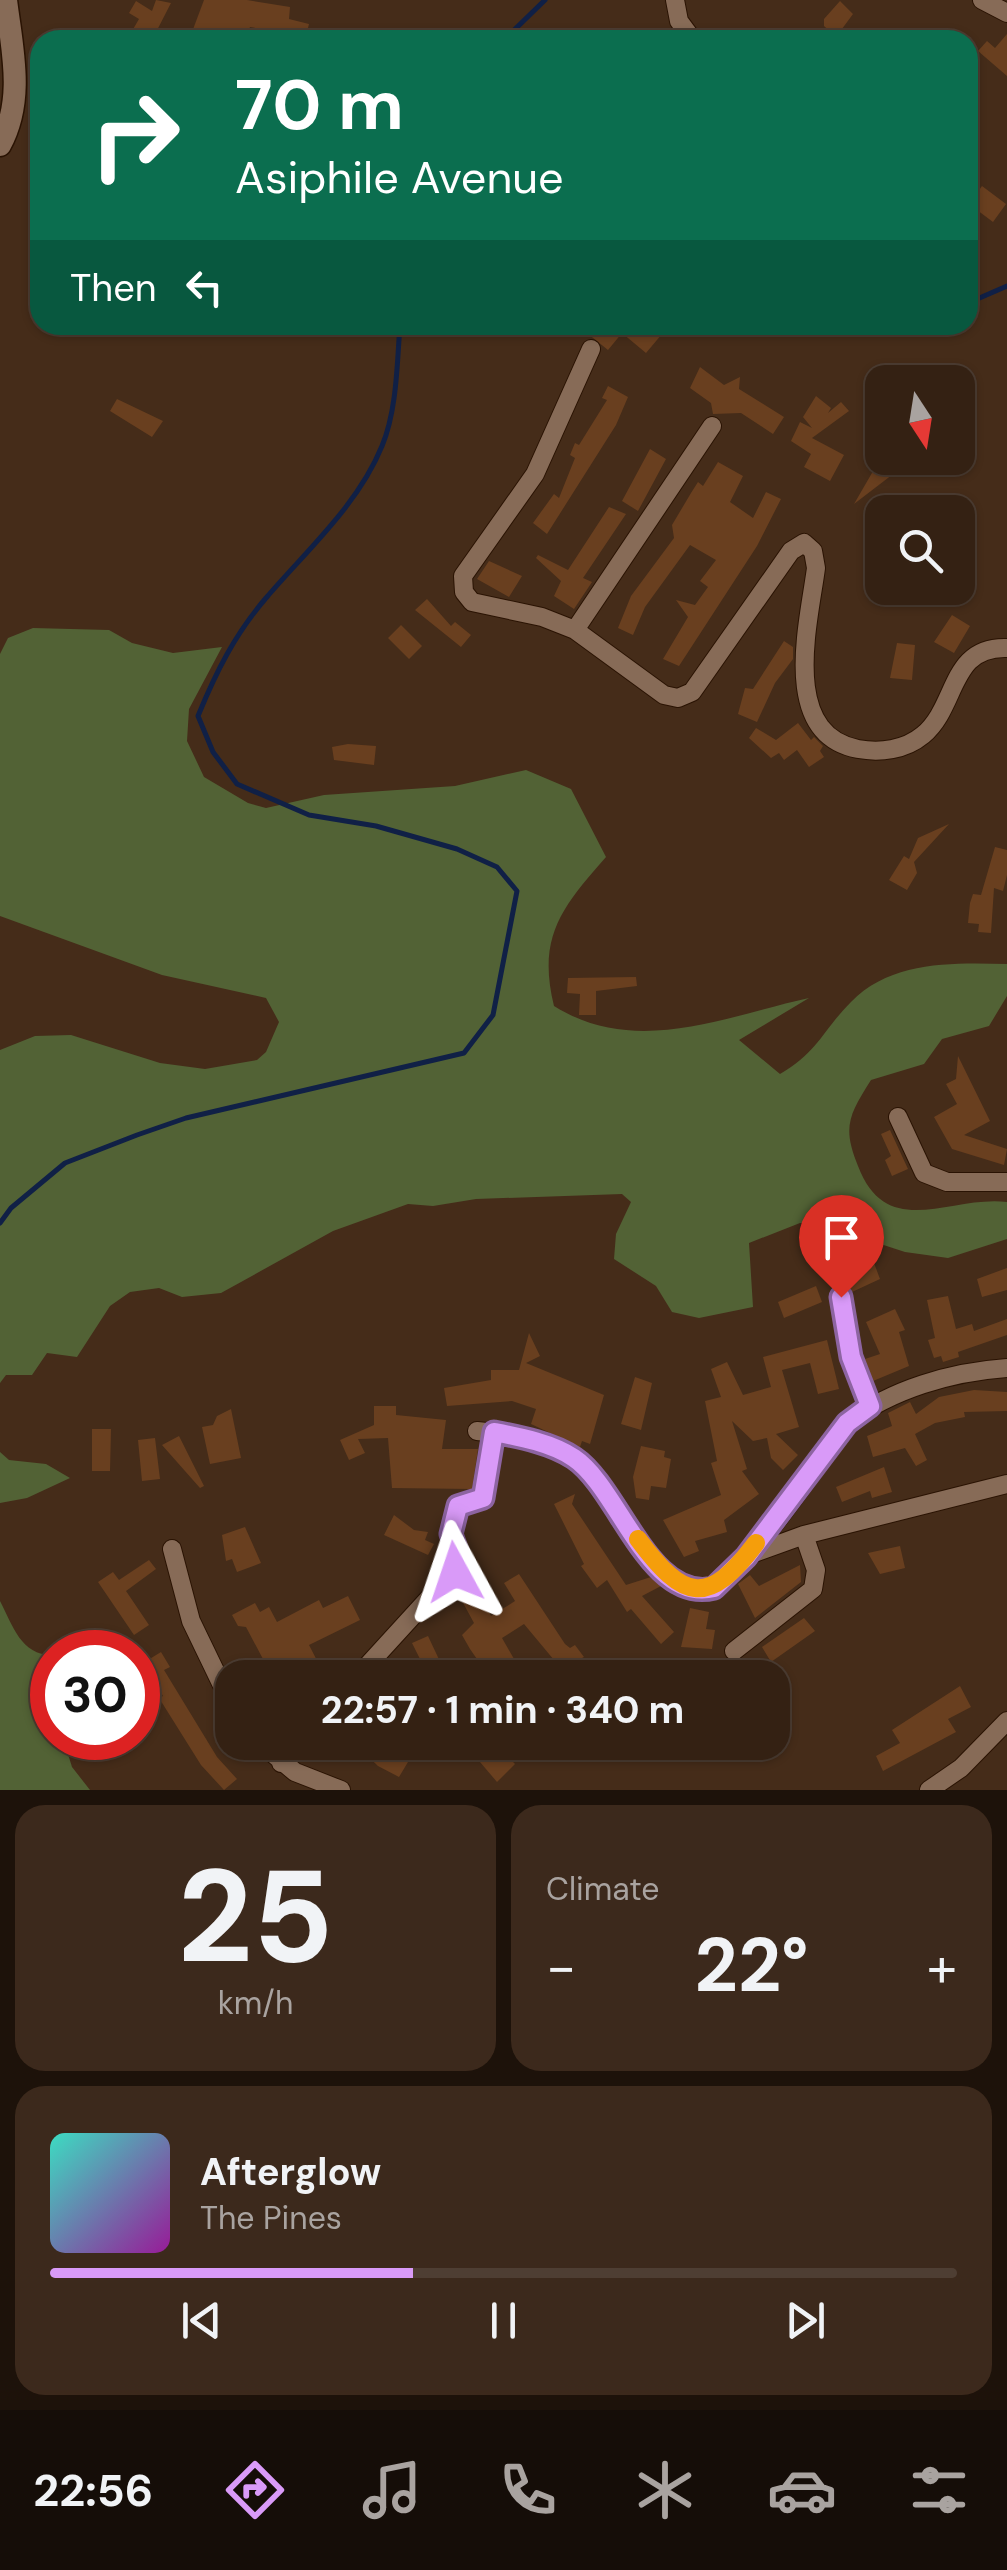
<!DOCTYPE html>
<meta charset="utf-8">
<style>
:root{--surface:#342113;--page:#3c291c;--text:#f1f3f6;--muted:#a9a3a0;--line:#4e3e33;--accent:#d99af8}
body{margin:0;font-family:"DM Sans",sans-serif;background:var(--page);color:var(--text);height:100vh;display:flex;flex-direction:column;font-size:38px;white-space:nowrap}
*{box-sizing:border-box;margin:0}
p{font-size:32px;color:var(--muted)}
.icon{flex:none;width:55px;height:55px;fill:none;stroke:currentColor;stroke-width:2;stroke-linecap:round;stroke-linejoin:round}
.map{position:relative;height:1790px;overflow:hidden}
.side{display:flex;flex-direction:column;gap:15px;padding:15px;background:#1d120a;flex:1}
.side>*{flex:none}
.top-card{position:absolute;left:30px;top:30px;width:948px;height:305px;border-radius:30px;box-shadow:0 2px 8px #0004,0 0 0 2px var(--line);background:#0b6e4f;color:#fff;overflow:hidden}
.needle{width:65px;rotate:168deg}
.fabs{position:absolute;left:865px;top:365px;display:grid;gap:20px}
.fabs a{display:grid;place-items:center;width:110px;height:110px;border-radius:20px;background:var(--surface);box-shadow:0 2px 8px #0004,0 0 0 2px var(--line);font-size:50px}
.speed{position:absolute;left:30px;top:1630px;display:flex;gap:20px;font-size:50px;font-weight:700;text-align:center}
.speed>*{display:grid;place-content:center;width:130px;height:130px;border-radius:50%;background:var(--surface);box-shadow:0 2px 8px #0004,0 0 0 2px var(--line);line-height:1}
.speed .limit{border:15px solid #d22;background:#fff;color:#111}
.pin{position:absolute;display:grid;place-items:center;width:85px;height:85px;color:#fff;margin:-102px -42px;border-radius:50% 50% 50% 0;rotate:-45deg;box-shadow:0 0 10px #0007}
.pin .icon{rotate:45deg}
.me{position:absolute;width:110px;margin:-55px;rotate:355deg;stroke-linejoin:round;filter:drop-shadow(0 0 8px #0008)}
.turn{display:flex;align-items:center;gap:35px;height:210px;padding:0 40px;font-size:45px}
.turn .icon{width:130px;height:130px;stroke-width:2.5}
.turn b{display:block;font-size:70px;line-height:85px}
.then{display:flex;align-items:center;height:95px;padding:0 40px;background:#0003;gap:20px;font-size:38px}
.big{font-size:75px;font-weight:700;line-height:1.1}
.side .card{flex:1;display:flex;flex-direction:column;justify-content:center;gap:15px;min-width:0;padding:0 35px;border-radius:30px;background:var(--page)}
.side .dial{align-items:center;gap:0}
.dial b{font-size:130px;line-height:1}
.song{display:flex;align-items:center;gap:30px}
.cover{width:120px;height:120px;border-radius:15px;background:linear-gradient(135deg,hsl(170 70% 55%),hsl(300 70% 35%))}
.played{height:10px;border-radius:5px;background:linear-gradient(90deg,var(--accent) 40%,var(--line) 40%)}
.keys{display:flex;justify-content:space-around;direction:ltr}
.heat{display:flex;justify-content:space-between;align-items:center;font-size:55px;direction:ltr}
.side .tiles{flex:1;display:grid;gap:15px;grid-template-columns:1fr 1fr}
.card:last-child{grid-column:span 2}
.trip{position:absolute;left:215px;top:1660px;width:575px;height:100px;border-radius:30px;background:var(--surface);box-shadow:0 2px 8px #0004,0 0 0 2px var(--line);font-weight:700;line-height:100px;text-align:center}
.dock{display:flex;height:160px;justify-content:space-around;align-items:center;background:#150d08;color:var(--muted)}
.dock .icon{width:70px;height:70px}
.dock .on{color:var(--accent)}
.dock b{font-size:45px;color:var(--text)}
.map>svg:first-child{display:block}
</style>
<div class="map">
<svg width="1007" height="1790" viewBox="0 0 1007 1790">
<rect width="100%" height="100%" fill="#452c19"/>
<path fill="#526235" d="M 33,628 L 109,630 L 132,643 L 173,653 L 222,647 L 189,709 L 187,741 L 204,777 L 248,803 L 266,808 L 324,795 L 455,786 L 526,770 L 571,789 L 606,857 C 562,907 537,937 554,1006 C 636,1057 723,1017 809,998 L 739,1040 L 780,1074 C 819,1051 822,1031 851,1002 C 892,960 954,963 1007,964 L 1007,996 L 989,1026 L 942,1039 L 924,1064 L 871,1080 C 849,1115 842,1127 858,1166 C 887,1242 950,1195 1007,1202 L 1007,1239 L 948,1258 L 905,1252 L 816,1223 L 800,1223 L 749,1243 L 753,1307 L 699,1318 L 672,1312 L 656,1286 L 614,1259 L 616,1234 L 631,1202 L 622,1194 L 476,1199 L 433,1206 L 408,1204 L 333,1231 L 221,1293 L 182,1297 L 159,1288 L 130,1292 L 110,1306 L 77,1357 L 47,1353 L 32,1375 L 6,1375 L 0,1383 L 0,1050 L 35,1036 L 71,1035 L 160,1063 L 205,1069 L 257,1060 L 266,1052 L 279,1022 L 266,998 L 162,975 L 0,916 L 0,654 L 8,638 Z
M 0,1452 L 9,1460 L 46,1464 L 70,1478 L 27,1498 L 0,1503 Z
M 0,1601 C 13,1626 21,1655 52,1655 L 52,1738 L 63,1738 L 72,1767 L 90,1790 L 0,1790 Z"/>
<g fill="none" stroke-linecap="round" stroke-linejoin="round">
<path stroke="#102046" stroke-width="5" d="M 504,40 L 545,0
M 968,303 L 1007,286
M 863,325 L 899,332 L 915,325
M 0,1223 L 11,1208 L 65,1163 L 137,1135 L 186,1118 L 464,1053 L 493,1015 L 517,891 L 497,867 L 457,849 L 376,826 L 309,815 L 237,784 L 213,752 L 198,716 C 216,672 235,634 266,598 C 307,550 358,505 382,446 C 397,410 397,363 400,325"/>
</g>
<path fill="#693f1f" d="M 156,0 L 171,3 L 152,40 L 148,40 L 132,31 L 139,19 L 129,13 L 136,1 L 152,11 Z
M 204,0 L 247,0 L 290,7 L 289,19 L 309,24 L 305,40 L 273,40 L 275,31 L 250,27 L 244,40 L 189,40 Z
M 840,1 L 853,14 L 836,37 L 824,26 L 824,19 Z
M 1007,34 L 1007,76 L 978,51 L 987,41 L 995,48 Z
M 982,186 L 1006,204 L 993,222 L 969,204 Z
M 577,325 L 651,325 L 662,334 L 646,353 L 622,333 L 608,350 Z
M 700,367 L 724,385 L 740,377 L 739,389 L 784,417 L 773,434 L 741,413 L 713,414 L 711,403 L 690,388 Z
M 608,386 L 628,397 L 616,425 L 547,534 L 533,523 L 554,494 L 559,498 L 575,458 L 570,455 L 575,443 L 579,445 L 607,400 L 602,398 Z
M 816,396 L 831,408 L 828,413 L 841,402 L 849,411 L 812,438 L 844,455 L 830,481 L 804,467 L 811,454 L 791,441 L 800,422 L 812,428 L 803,417 Z
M 117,399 L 163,421 L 152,437 L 110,411 Z
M 650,449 L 666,459 L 638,511 L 622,501 Z
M 886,458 L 892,458 L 901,468 L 854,504 L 876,466 Z
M 718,462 L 743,476 L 730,502 L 753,518 L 766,492 L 781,499 L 757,546 L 679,666 L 663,659 L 688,617 L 676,600 L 695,605 L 708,587 L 700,581 L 716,560 L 690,545 L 645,607 L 633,635 L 618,628 L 631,596 L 674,538 L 672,525 L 691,493 L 698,482 L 703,486 Z
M 609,507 L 626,514 L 583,578 L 592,582 L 574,609 L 554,596 L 561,581 L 536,558 L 538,555 L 568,570 Z
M 489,561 L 522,576 L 509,597 L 477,579 Z
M 427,599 L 451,626 L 455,622 L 471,635 L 461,647 L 415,610 Z
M 952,615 L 970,626 L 954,653 L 934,642 Z
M 401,625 L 422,646 L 409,659 L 388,638 Z
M 784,641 L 793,647 L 793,659 L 775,683 L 757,722 L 738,714 L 745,688 L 753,689 Z
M 897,643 L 915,645 L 912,680 L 890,678 Z
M 798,723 L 811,740 L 814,737 L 823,746 L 820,751 L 824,757 L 809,767 L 797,750 L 784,760 L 779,753 L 771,758 L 749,738 L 756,728 L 776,740 Z
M 348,744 L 376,746 L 374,765 L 334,760 L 332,747 Z
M 949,824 L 914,862 L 917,873 L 907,890 L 889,880 L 904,856 L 909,859 L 918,838 Z
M 995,847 L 1007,850 L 1007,875 L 1003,891 L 994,888 L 991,933 L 978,932 L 979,924 L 968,923 L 970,903 L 973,894 L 981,895 Z
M 636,977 L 637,986 L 596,991 L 596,1015 L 579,1015 L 580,994 L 567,993 L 568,978 Z
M 958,1056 L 990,1121 L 964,1135 L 1007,1149 L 1004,1165 L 952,1149 L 934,1117 L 957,1104 L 946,1084 L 956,1079 Z
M 890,1130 L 908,1169 L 892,1176 L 885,1160 L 891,1156 L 881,1134 Z
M 874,1263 L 880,1279 L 852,1292 L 844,1276 Z
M 1007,1268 L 1007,1290 L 982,1297 L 977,1279 Z
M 816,1286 L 822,1302 L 784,1318 L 778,1302 Z
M 948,1296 L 956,1329 L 972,1324 L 974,1331 L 1007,1319 L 1007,1335 L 958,1352 L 959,1357 L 943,1362 L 941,1356 L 934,1358 L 928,1340 L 935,1338 L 927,1300 Z
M 895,1309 L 905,1330 L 899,1332 L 909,1366 L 873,1381 L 865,1359 L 880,1354 L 866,1322 Z
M 529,1333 L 540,1356 L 526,1363 L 604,1395 L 590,1444 L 582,1441 L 580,1447 L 531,1424 L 536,1409 L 512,1401 L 447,1406 L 444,1388 L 491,1380 L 491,1370 L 519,1370 Z
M 827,1340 L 839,1389 L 818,1394 L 810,1363 L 782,1370 L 799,1427 L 776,1434 L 798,1455 L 783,1470 L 771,1458 L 767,1438 L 753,1441 L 732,1421 L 747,1469 L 742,1471 L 759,1494 L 724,1520 L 727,1532 L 695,1541 L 699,1551 L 684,1557 L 663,1520 L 721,1495 L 711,1463 L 717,1461 L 705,1401 L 721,1397 L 711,1369 L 727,1362 L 743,1395 L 771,1387 L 763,1357 Z
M 635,1377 L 652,1383 L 641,1430 L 621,1424 Z
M 974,1390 L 1007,1392 L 1007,1411 L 964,1412 L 965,1417 L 935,1423 L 915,1434 L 927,1460 L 916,1466 L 905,1448 L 873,1457 L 867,1436 L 892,1426 L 888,1413 L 910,1402 L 916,1414 L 939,1397 Z
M 374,1406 L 396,1406 L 396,1415 L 446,1420 L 442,1449 L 478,1449 L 472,1489 L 392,1488 L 388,1438 L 358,1439 L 365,1453 L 349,1460 L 340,1440 L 374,1425 Z
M 231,1409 L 241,1458 L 210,1464 L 202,1427 L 213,1425 L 217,1416 Z
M 92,1429 L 111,1429 L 110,1471 L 92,1471 Z
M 179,1436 L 204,1486 L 200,1488 L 162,1445 Z
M 155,1438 L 160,1479 L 142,1481 L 138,1440 Z
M 641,1446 L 665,1451 L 664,1457 L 671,1459 L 666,1488 L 651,1486 L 649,1500 L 636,1498 L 633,1477 Z
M 884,1467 L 892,1492 L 872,1498 L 870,1491 L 842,1502 L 836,1487 Z
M 575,1494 L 572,1504 L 626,1585 L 651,1577 L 661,1586 L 642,1596 L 674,1632 L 661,1644 L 631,1609 L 627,1612 L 607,1580 L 597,1588 L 581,1566 L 584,1564 L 554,1504 Z
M 394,1515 L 414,1530 L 428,1532 L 425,1540 L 434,1544 L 428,1555 L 384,1535 Z
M 245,1527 L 261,1563 L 237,1572 L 232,1559 L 226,1561 L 222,1535 Z
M 900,1546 L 905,1568 L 880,1574 L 868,1553 Z
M 149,1560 L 156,1569 L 126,1591 L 149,1625 L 134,1635 L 98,1582 L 113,1572 L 119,1580 Z
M 800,1565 L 801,1582 L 755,1618 L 738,1584 L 750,1575 L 759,1586 Z
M 519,1574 L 565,1644 L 570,1648 L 575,1645 L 584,1657 L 578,1660 L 590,1678 L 569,1678 L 524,1624 L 502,1638 L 525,1678 L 506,1678 L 501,1668 L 488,1675 L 470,1649 L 462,1635 L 474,1623 L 462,1601 L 478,1592 L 491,1616 L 515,1601 L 504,1583 Z
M 348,1596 L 360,1620 L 309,1645 L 326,1678 L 273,1678 L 246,1627 L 238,1626 L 232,1615 L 255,1603 L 260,1612 L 269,1607 L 277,1622 L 319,1600 L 323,1608 Z
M 690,1608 L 709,1612 L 706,1629 L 715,1630 L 712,1649 L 681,1647 Z
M 804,1618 L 815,1631 L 771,1662 L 762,1647 Z
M 428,1636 L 444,1670 L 447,1678 L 417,1678 L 413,1667 L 422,1663 L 412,1643 Z
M 161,1652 L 170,1667 L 164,1670 L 217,1757 L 237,1779 L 224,1790 L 201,1765 L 159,1698 L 163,1696 L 143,1663 Z
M 960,1686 L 971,1707 L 948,1719 L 956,1732 L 883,1771 L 876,1756 L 900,1743 L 892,1730 Z
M 353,1742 L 379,1742 L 408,1762 L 399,1777 L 378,1766 Z
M 463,1742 L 494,1742 L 515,1764 L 497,1782 Z"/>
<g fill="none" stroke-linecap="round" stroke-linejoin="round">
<defs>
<path id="minor" d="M 675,0 L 679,21 L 693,40
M 982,0 L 1007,13
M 591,349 L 535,474 L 463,576 L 464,592 L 472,602 L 542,617 L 575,630 L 664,695 L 678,698 L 692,692 L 791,551 L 804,543 L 813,551 L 816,568 C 809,622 779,734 858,749 C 880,753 905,750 923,735 C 958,706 949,646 1007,648
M 575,630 L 712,426
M 898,1117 L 924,1173 L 947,1182 L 1007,1182
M 841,1297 L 851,1357 L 869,1406
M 477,1431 C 508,1434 554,1440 579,1462 C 609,1488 663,1608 711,1589 C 742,1577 825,1455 847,1423 C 892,1389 951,1372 1007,1368
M 172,1549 L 191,1621 L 232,1706
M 746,1556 L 804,1535 L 1007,1484
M 734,1651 L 813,1589 L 816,1570 L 804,1535
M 356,1678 L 461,1563 L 451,1534 L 459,1506 L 483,1498 L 494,1432
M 259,1742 L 295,1772 L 341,1790
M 281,1763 L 296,1742
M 929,1790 L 961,1768 L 1007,1721"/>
<path id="tertiary" d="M 0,145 C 25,99 12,49 6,0"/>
</defs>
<use href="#minor" stroke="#2a1303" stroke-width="20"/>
<use href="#tertiary" stroke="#2a1303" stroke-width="25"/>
<use href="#minor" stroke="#876b57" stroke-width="18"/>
<use href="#tertiary" stroke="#876b57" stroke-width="22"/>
</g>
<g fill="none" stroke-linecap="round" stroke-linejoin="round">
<defs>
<path id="route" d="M 455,1572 L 461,1563 L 451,1534 L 458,1506 L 483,1498 L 494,1432 C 520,1437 552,1443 574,1458 C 619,1488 649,1604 714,1588 L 746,1557 L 847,1423 L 870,1406 L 851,1357 L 841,1297"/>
</defs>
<use href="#route" stroke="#8d64a1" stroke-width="25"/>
<use href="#route" stroke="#d99af8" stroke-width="18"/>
<path stroke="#f59e0b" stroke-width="18" d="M 638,1539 C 684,1601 708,1607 756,1543"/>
</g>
</svg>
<div class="fabs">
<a><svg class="needle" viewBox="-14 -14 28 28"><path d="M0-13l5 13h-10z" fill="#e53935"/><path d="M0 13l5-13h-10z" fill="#a9a3a0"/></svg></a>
<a><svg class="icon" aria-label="search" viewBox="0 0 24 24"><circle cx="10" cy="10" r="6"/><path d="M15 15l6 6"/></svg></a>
</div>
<div class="speed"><div class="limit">30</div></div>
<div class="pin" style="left:841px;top:1297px;background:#d93025"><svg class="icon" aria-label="arrive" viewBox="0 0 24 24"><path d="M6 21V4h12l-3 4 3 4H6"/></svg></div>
<svg class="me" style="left:455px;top:1572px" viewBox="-20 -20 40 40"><path d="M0-17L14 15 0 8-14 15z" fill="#d99af8" stroke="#fff" stroke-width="4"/></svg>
<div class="trip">22:57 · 1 min · 340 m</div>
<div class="top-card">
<div class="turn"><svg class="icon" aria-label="right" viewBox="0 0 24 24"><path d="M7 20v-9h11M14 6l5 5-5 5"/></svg><div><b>70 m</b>Asiphile Avenue</div></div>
<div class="then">Then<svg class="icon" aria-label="left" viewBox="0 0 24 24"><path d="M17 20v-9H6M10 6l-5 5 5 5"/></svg></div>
</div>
</div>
<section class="side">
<div class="tiles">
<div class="card dial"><b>25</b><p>km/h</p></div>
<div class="card"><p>Climate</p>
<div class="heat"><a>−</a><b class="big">22°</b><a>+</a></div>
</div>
<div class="card">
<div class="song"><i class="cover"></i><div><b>Afterglow</b><p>The Pines</p></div></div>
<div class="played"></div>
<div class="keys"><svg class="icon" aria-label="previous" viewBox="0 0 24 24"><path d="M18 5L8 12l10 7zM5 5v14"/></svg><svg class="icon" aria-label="pause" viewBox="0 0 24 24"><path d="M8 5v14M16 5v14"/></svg><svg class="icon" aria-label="next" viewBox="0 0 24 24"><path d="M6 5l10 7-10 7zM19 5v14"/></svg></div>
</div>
</div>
</section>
<nav class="dock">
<b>22:56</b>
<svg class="icon on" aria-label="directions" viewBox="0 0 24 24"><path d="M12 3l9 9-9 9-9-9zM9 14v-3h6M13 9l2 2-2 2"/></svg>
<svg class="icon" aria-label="music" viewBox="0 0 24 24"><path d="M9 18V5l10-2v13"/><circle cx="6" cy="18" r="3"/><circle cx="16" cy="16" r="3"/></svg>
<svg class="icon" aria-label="phone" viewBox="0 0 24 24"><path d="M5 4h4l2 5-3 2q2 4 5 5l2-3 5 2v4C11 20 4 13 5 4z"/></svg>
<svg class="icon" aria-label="climate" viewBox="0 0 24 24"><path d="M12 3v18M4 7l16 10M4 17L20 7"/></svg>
<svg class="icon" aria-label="car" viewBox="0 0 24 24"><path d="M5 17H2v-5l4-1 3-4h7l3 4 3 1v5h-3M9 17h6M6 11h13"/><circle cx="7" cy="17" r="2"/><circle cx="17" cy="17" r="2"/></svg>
<svg class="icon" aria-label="filters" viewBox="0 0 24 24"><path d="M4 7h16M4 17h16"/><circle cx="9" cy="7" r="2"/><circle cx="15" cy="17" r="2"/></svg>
</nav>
